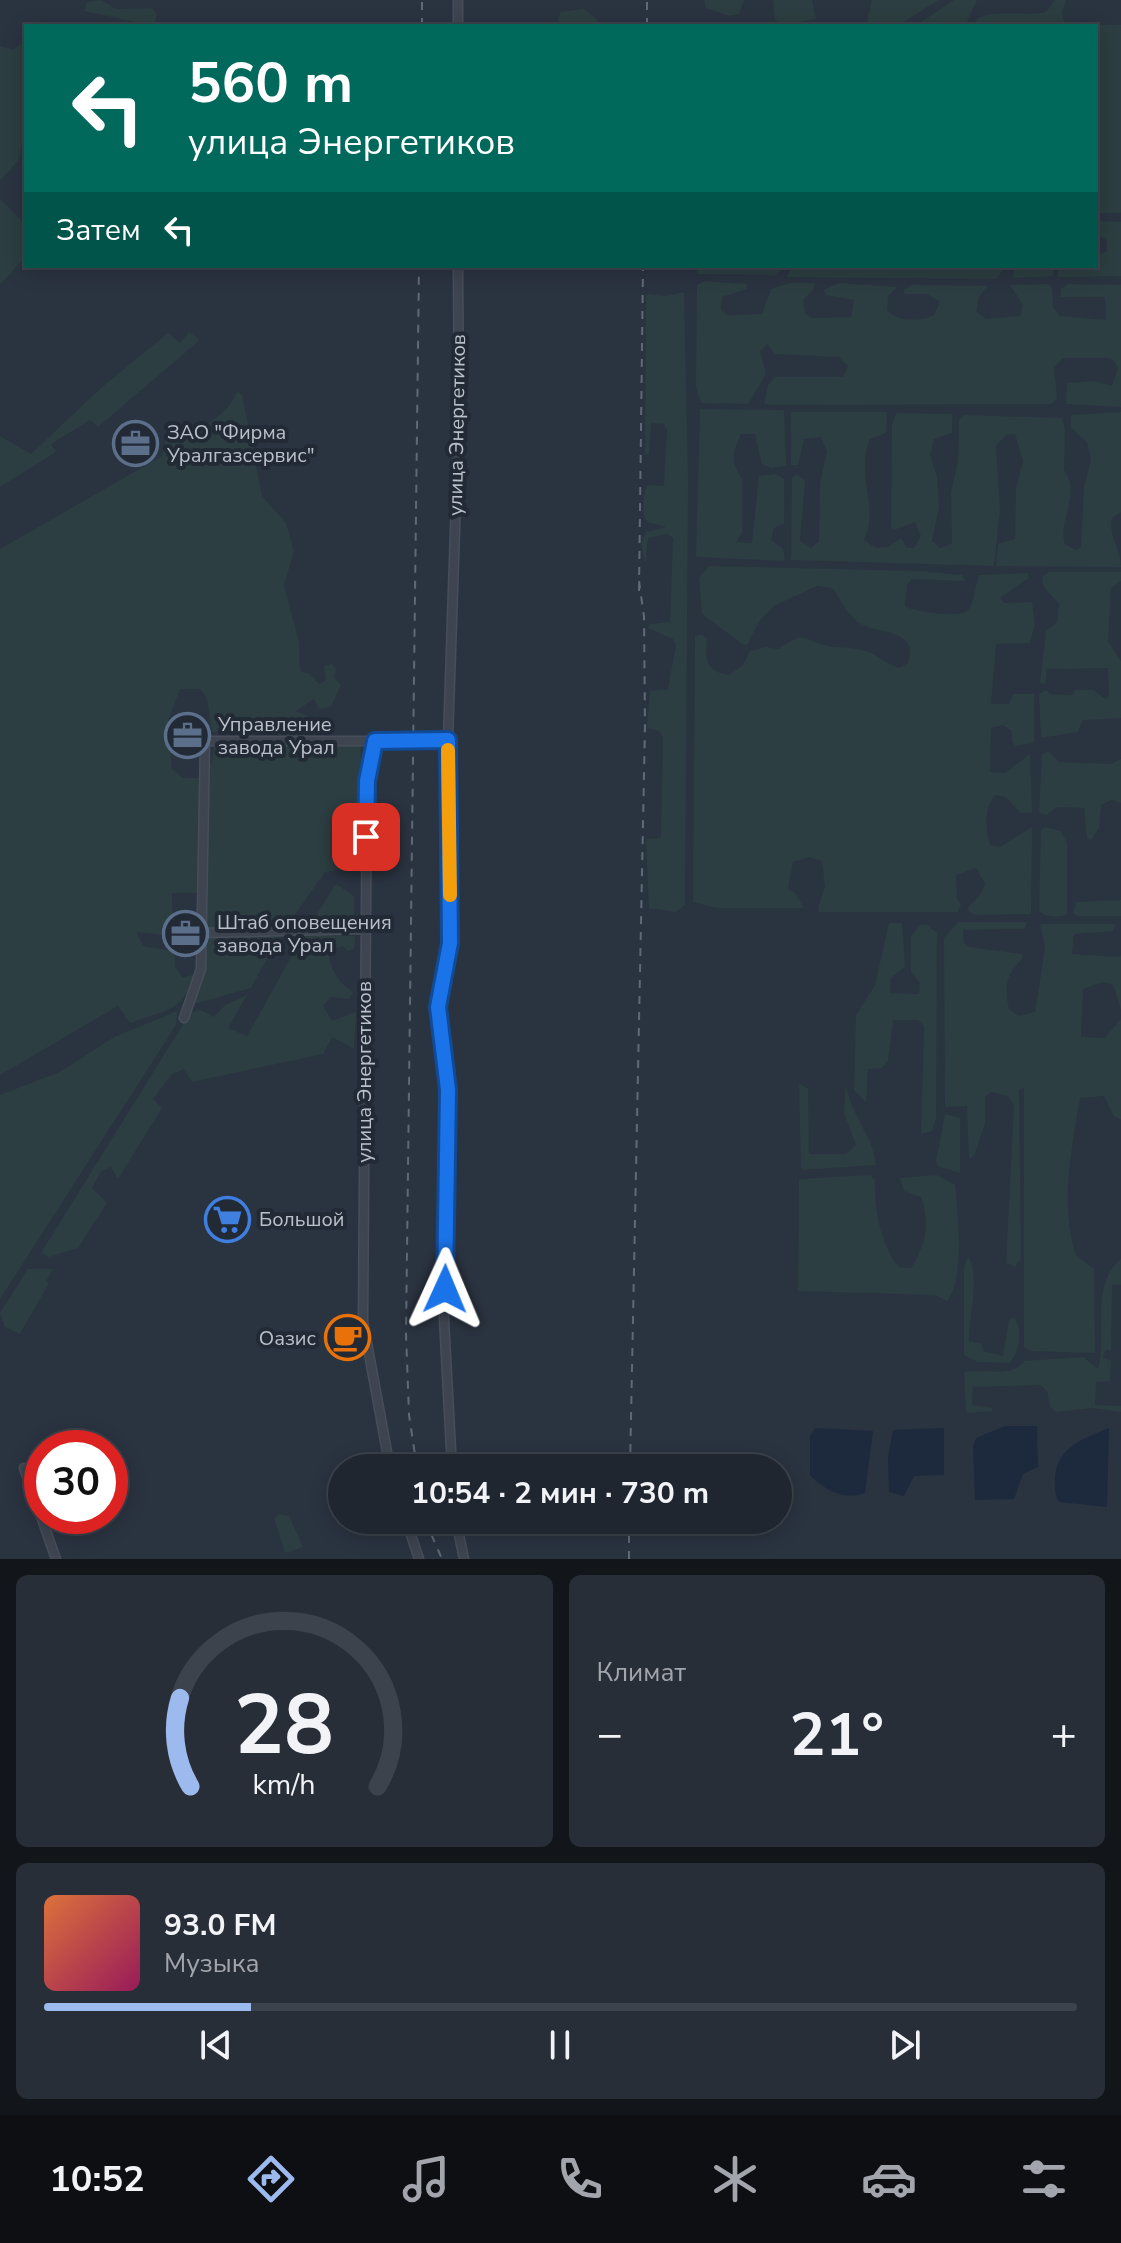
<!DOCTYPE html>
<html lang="ru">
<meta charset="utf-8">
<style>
:root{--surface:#202630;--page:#282e38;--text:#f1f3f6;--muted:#a2a5ab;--line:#3d434c;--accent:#9cbaee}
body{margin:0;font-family:"Nunito Sans",sans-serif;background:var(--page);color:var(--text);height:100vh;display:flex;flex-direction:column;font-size:30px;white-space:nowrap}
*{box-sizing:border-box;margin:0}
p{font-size:26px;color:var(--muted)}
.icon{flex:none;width:44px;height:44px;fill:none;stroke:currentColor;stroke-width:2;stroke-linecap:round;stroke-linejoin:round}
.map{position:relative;height:1559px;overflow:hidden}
.side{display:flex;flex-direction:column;gap:16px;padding:16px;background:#12151a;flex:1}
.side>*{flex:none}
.banner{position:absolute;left:24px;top:24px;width:1074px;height:244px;border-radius:0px;box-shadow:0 4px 20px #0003,0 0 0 2px var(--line);background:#00695c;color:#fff;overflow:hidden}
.speed{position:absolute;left:24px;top:1430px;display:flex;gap:16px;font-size:40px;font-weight:700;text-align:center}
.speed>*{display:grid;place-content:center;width:104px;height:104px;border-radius:50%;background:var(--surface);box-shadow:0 4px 20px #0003,0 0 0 2px var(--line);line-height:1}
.speed .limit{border:12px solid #d22;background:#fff;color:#111}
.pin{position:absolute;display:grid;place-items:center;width:68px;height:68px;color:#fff;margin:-34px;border-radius:16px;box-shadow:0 4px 12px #0006}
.me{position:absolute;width:88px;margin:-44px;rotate:1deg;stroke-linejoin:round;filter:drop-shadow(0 0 6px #0008)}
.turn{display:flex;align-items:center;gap:28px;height:168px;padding:0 32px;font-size:36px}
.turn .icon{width:104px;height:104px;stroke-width:2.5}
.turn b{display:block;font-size:56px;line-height:68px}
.then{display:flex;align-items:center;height:76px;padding:0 32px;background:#0003;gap:16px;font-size:30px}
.big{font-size:60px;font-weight:700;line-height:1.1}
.side .tile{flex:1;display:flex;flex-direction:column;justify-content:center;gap:12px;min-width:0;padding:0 28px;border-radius:12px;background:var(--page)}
.side .dial{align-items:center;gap:0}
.dial svg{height:208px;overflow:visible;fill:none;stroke:var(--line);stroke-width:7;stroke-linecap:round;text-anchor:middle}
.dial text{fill:var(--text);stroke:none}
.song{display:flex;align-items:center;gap:24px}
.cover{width:96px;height:96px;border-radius:12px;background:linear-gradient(135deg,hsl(20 70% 55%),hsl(330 70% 35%))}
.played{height:8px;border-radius:4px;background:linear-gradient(90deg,var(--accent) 20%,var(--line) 20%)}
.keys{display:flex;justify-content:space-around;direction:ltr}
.heat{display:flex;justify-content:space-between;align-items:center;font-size:44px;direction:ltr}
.side .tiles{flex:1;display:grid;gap:16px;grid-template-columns:1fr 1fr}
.tile:last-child{grid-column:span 2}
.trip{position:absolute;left:328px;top:1454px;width:464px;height:80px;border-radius:40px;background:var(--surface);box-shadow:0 4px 20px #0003,0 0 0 2px var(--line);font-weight:700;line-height:80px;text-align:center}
.tabs{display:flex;height:128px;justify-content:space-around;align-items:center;background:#0d0f13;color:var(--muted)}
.tabs .icon{width:56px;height:56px}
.tabs .current{color:var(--accent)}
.tabs b{font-size:36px;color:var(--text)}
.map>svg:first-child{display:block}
</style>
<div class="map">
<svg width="1121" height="1559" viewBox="0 0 1121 1559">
<rect width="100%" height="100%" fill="#2a3340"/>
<path fill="#2c3e41" d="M 101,0 L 116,9 L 151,8 L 157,14 L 154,26 L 84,11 L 87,2 Z
M 704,0 L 744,0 L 739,14 L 730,16 L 706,8 Z
M 812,0 L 816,19 L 781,25 L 775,19 L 773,0 Z
M 872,0 L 939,0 L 897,26 L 866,26 Z
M 954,0 L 977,0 L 965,26 L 915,26 Z
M 1055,0 L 1066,0 L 1062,13 L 1065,24 L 1121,25 L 1121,213 L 1096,213 L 1096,26 L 974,26 L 978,18 C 999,9 1023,17 1046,12 Z
M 584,9 L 597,19 L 597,26 L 557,26 L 560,12 Z
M 26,40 L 26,117 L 19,160 L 0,181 L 0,46 L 13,50 Z
M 0,199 L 26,225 L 26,256 L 0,285 Z
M 1096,221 L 1121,222 L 1121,276 L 1058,277 L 1057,266 L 1096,266 L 1096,255 L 1107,251 L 1106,238 L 1096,237 Z
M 697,266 L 784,266 L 776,275 L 697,274 Z
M 792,266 L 1006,266 L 996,279 L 787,277 Z
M 1015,266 L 1054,266 L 1053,276 L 1013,278 Z
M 705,281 L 747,284 L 747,289 L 722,297 L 721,309 L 726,315 L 762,314 L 771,289 L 790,283 L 815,283 L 814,289 L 803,300 L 805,313 L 811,318 L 851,317 L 854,300 L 826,295 L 824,290 L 838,283 L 897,287 L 888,297 L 887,310 C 898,322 920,322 934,315 L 940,302 L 927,294 L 905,294 L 903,290 L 912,285 L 988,286 L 979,297 L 976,311 L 986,319 L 1020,316 L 1023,305 L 1010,285 L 1048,284 L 1052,287 L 1053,307 L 1060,316 L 1106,320 L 1105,297 L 1061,297 L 1061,289 L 1068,284 L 1121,285 L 1121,407 L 1066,404 L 1067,383 L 1096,381 L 1112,386 L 1118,368 L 1114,360 L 1108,358 L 1063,358 L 1054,367 L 1057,399 L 1051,404 L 770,405 L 764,404 L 768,385 L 775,377 L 843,377 L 848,366 L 839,357 L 775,354 L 767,344 L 760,351 L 766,374 L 748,404 L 701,403 L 696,387 L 697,285 Z
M 684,292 L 688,481 L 685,905 L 676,912 L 649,908 L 646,839 L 661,838 L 663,737 L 659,731 L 647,728 L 650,691 L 668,689 L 676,645 L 673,639 L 648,628 L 650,624 L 670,622 L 673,538 L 667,534 L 648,538 L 645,563 L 641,543 L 646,532 L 666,527 L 647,522 C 641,513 642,493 648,485 L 664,486 L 667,430 L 664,424 L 651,423 L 649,454 L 645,455 L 646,294 L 665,296 Z
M 189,332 L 200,340 L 98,427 L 90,420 L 51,444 L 56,452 L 0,487 L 0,436 L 31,454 L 102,387 L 168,333 L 180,343 Z
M 237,392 L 242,394 L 262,496 L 286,523 L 294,551 L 284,586 L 299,642 L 300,671 L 310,674 L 319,684 L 326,680 L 324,666 L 332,664 L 336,669 L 334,677 L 341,685 L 331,707 L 319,709 L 314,699 L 296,711 L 310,717 L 311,736 L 212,732 L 207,698 L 200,689 L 180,689 L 168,721 L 172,769 L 183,778 L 200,778 L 212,762 L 214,746 L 361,745 L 358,843 L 351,868 L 325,872 L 287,926 L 207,928 L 206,893 L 172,893 L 173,936 L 136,932 L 143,946 L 174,951 L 175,967 L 183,978 L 194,974 C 185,1012 163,1011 130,1023 L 118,1006 L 0,1075 L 0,549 L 162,456 L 167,435 C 196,434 226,418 237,392 Z
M 700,409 L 784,410 L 786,466 L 771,468 L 762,464 L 755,434 L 741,434 C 731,456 731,461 742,479 L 742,533 L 736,542 L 752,543 L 759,476 L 776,474 L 784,479 L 784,524 L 774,528 L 771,540 L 783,548 L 785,561 L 696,557 Z
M 791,412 L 887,412 L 886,433 L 870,439 C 855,474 880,507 864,540 L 876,548 L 888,547 L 901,538 L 907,548 L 914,548 L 921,536 L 915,522 L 894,530 L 891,527 L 892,425 L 896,413 L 952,414 L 952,433 L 934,439 L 930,455 L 937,476 L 939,507 L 932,541 L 940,548 L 952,544 L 951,492 L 958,461 L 959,420 L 964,415 L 1062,418 L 1065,430 L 1064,470 C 1082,494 1057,520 1065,544 L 1076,550 L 1081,548 L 1084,487 L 1091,460 L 1087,442 L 1071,428 L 1071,415 L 1121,412 L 1121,512 L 1112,518 C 1108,537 1121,549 1121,567 L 996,566 L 998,544 L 1015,539 L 1016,489 L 1023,461 L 1015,434 L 1006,435 L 996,446 L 1000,510 L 994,566 L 791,560 L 792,478 L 797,474 L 805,481 L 800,541 L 811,548 L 819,541 L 820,483 L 827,452 L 821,437 L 804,439 L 798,465 L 791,465 Z
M 709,566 L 919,571 L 962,575 L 966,581 L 912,579 L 907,585 L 905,606 C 914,612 959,618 967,611 C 975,604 975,585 979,575 L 1028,573 L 1029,578 L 1000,598 L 1005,603 L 1032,602 L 1035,624 L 1030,643 L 996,644 L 991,704 L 1009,704 L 1013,694 L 1034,694 L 1034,743 L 1016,746 L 1012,742 L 1012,731 L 1003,725 L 991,728 L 990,772 L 1005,773 L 1030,754 L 1032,813 L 1020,813 L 1006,797 L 995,795 C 984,809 985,829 990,845 L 1000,847 L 1032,827 L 1031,914 L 976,915 L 969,912 L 968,907 L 980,895 L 985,884 L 976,868 L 956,875 L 957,898 L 961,905 L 958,912 L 819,912 L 818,907 L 825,887 L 822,861 L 809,857 L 793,862 L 788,889 L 795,893 L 804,908 L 716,908 L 693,902 L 695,636 L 702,634 L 707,639 C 705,661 706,671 729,675 L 743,665 L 750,651 L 766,647 L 778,649 C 809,629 799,640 829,646 C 841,648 853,647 866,651 C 878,655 886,664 899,668 L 908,663 C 920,625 872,637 854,619 C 846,611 840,598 832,588 L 817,586 L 776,605 L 761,618 L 747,645 L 742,644 L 702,614 L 699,578 Z
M 1049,572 L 1121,572 L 1121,581 L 1111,588 L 1108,642 L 1121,661 L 1121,718 L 1083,720 L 1078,732 L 1041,738 L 1039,694 L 1046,690 L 1050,694 L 1072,695 L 1076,690 L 1094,690 L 1105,699 L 1109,696 L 1108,668 L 1047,669 L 1045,684 L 1040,683 L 1046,631 L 1057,622 L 1059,604 L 1043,586 L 1042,577 Z
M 1048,751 L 1059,762 L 1111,764 L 1121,759 L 1121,803 L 1112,800 L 1101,805 L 1099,828 L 1091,840 L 1087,838 L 1084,808 L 1056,807 L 1047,815 L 1039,813 L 1042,754 Z
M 1044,827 L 1061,831 L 1067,843 L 1067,915 C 1059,917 1045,918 1039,911 L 1041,830 Z
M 336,884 L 354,896 L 354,926 L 309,926 Z
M 1121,900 L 1121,916 L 1078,916 L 1073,913 L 1076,902 Z
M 958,922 L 1027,922 L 1025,929 L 963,930 L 964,943 L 969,947 L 1022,954 L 1023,958 C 1006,975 1004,985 1009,1009 L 1018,1016 L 1035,1012 L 1045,948 L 1040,924 L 1115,924 L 1113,931 L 1074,934 L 1072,954 L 1120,957 L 1121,954 L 1121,1010 L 1113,985 L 1103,982 L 1083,989 L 1081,1037 L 1104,1038 L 1121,1019 L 1121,1120 L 1114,1116 L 1104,1096 L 1080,1098 C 1072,1149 1059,1204 1076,1255 L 1094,1269 L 1095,1353 L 1030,1351 L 1024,1347 L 1024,1088 L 1019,1090 L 1021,1259 L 1015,1267 L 1006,1263 L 1014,1105 L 1008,1096 L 991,1092 L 985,1097 L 985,1124 L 974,1156 L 969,1159 L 967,1106 L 945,1107 L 944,938 Z
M 889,923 L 902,923 L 905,967 L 891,978 L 890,993 L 919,994 L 920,983 L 911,972 L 911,936 L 920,925 L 927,925 L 937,933 L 936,1118 L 932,1131 L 921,1134 L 924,1026 L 918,1020 L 893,1020 L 888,1061 L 882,1068 L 868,1069 L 866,1103 L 854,1090 L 856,1015 L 875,985 Z
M 304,934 L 355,936 L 354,949 L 347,951 L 343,946 L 328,950 C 330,969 337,981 353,992 L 349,999 L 331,997 L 323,1006 L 332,1021 L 356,1012 L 354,1049 L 332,1037 L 323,1054 L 192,1082 L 184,1069 L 172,1074 L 153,1099 L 162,1108 L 118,1179 L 111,1167 L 101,1171 L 92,1188 L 107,1203 L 78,1248 L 49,1257 L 41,1253 L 190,1013 L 201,1010 L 214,1017 L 225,1005 L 247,995 L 228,1028 L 247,1036 Z
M 208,936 L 279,937 L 251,988 L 194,1004 L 204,972 Z
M 177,1011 L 176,1025 L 0,1299 L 0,1095 L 60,1072 L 114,1037 Z
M 799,1083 L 808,1089 L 809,1154 L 846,1154 L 856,1145 L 844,1113 L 846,1083 C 849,1113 874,1137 876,1165 L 801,1170 Z
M 945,1114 L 960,1118 L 960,1173 L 939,1167 L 936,1161 Z
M 870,1175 L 875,1180 C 874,1208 881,1247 899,1267 L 911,1268 C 926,1245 930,1223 921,1197 L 904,1191 L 900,1178 L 937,1175 L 955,1185 C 958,1215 965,1278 947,1301 L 935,1295 L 798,1291 L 799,1179 Z
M 968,1256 C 981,1277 968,1316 969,1341 L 982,1344 L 983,1351 L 1003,1356 L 1009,1319 L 1014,1317 C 1023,1330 1020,1350 1010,1363 L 977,1362 L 964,1355 L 964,1268 Z
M 1121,1259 L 1121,1285 L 1112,1285 L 1111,1350 L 1105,1350 L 1103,1358 L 1111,1361 L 1110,1381 L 1096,1382 L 1095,1405 L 1121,1406 L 1121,1412 L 1092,1408 L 1056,1412 L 1050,1407 L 1047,1391 L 1040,1385 L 973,1387 L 972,1405 L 993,1408 L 992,1411 L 966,1413 L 964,1372 C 983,1367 1009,1380 1024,1361 L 1083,1357 L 1098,1369 C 1108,1333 1089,1285 1121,1259 Z
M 28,1269 L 53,1269 L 46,1281 L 49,1283 L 20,1334 L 5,1327 L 0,1313 Z
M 279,1514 L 289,1516 L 303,1547 L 285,1553 L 274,1518 Z"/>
<path fill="#1d2a3e" d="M 1005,1426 L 1037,1426 L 1038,1467 L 1023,1474 L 1014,1499 L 975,1500 L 973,1446 L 976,1438 Z
M 815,1428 L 873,1431 L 865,1493 C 845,1501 824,1490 810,1475 L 810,1436 Z
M 944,1428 L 944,1475 L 914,1476 L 904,1496 L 889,1492 L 888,1457 L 893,1430 Z
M 1109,1428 L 1107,1507 L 1059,1502 C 1054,1494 1055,1487 1055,1477 C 1057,1447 1085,1438 1109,1428 Z"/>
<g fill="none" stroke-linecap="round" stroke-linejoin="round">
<defs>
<path id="minor" d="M 458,0 L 458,26
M 448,740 L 450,943 L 438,1007 L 448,1090 L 444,1319 L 452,1468
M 203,933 L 365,929
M 184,1018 L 201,969 L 205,741 L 375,741
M 24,1468 L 56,1559
M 390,1468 L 363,1321 L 367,781 L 375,741 L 448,740 L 459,410 L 458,266
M 406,1520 L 419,1559
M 456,1520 L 464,1559"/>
</defs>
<use href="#minor" stroke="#474e5a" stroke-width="11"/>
<use href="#minor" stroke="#3e4550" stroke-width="8"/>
<path stroke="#606977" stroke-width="2" stroke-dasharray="8 8" stroke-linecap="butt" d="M 422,26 L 422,0
M 647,26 L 647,0
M 639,591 L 643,266
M 417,1468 L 409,1415 L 406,1334 L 419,266
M 630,1468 L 645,725 L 644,617 L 639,581
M 425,1520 L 442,1559
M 629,1559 L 629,1520"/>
</g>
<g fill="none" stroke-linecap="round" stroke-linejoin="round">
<defs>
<path id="route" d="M 366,837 L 367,781 L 375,741 L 448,740 L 450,943 L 438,1007 L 448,1090 L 445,1289"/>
</defs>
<use href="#route" stroke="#114b97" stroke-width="20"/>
<use href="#route" stroke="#1a73e8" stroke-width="14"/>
<path stroke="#f59e0b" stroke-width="14" d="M 448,750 L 450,895"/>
</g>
<defs>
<symbol id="office-ring" viewBox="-11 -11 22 22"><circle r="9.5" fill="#222a36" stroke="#5c6f8a" stroke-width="1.5"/><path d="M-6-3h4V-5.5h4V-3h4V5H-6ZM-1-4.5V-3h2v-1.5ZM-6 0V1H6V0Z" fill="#5c6f8a"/></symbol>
<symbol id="supermarket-ring" viewBox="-11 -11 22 22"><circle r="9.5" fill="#222a36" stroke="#3f7fe0" stroke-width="1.5"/><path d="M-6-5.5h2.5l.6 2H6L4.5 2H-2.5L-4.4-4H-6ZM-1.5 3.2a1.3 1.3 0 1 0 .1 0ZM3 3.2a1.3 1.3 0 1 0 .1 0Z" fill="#3f7fe0"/></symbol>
<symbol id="cafe-ring" viewBox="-11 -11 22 22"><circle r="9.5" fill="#222a36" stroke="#e8710a" stroke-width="1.5"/><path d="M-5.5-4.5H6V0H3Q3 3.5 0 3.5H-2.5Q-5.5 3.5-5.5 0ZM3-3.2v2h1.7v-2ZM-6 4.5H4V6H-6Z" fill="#e8710a"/></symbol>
</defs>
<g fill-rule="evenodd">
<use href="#office-ring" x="110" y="418" width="51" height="51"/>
<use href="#office-ring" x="162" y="710" width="51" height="51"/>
<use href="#office-ring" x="160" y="908" width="51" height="51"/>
<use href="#supermarket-ring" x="202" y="1194" width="51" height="51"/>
<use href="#cafe-ring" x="322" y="1312" width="51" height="51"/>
</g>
<g text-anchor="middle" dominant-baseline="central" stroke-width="8" stroke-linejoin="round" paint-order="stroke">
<g font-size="20" fill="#bbc1ca" stroke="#222a36">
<text transform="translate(457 425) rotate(-89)">улица Энергетиков</text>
<text transform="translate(364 1072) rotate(-90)">улица Энергетиков</text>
</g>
<g font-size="20" fill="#bbc1ca" stroke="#222a36" text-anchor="start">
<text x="167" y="432">ЗАО "Фирма<tspan x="167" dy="23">Уралгазсервис"</tspan></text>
<text x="218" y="724">Управление<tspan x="218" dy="23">завода Урал</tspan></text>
<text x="217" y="922">Штаб оповещения<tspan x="217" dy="23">завода Урал</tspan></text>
<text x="259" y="1219">Большой</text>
<text x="316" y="1338" text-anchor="end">Оазис</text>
</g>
</g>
</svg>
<div class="speed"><div class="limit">30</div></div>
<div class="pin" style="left:366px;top:837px;background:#d93025"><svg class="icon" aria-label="arrive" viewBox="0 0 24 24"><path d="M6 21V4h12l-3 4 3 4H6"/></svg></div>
<svg class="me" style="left:445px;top:1289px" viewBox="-20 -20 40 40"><path d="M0-17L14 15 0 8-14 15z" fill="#1a73e8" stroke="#fff" stroke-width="4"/></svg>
<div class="trip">10:54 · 2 мин · 730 m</div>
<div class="banner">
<div class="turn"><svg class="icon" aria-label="left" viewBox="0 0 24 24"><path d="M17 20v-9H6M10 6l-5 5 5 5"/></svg><div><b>560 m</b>улица Энергетиков</div></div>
<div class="then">Затем<svg class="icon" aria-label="left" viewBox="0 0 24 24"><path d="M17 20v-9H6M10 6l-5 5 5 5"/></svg></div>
</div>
</div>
<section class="side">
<div class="tiles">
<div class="tile dial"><svg viewBox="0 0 100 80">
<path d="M14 69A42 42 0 1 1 86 69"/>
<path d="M14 69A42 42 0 0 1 10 35" stroke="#9cbaee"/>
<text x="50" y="56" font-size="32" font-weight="700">28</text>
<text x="50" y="72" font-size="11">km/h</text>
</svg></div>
<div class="tile"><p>Климат</p>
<div class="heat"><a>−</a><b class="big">21°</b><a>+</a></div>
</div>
<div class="tile">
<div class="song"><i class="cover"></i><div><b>93.0 FM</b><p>Музыка</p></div></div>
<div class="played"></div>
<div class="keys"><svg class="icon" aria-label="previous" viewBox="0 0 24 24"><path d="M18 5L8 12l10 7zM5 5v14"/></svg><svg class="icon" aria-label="pause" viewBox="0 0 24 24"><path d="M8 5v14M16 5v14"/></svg><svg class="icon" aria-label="next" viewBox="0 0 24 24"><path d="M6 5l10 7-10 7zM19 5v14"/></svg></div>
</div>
</div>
</section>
<nav class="tabs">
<b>10:52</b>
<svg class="icon current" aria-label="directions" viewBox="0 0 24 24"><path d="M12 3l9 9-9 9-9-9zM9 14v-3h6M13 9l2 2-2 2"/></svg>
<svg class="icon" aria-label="music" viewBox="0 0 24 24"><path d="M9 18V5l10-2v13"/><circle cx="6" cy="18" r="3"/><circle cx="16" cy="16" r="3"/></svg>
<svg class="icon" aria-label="phone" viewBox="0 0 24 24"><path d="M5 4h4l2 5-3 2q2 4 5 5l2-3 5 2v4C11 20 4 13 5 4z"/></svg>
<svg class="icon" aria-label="climate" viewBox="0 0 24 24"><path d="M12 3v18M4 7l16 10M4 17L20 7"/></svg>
<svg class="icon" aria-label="car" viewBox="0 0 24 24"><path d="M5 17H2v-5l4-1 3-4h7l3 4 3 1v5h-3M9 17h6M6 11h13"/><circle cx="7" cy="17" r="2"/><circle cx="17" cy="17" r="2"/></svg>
<svg class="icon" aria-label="filters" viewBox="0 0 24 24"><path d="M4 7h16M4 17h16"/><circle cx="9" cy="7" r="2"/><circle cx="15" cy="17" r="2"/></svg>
</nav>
